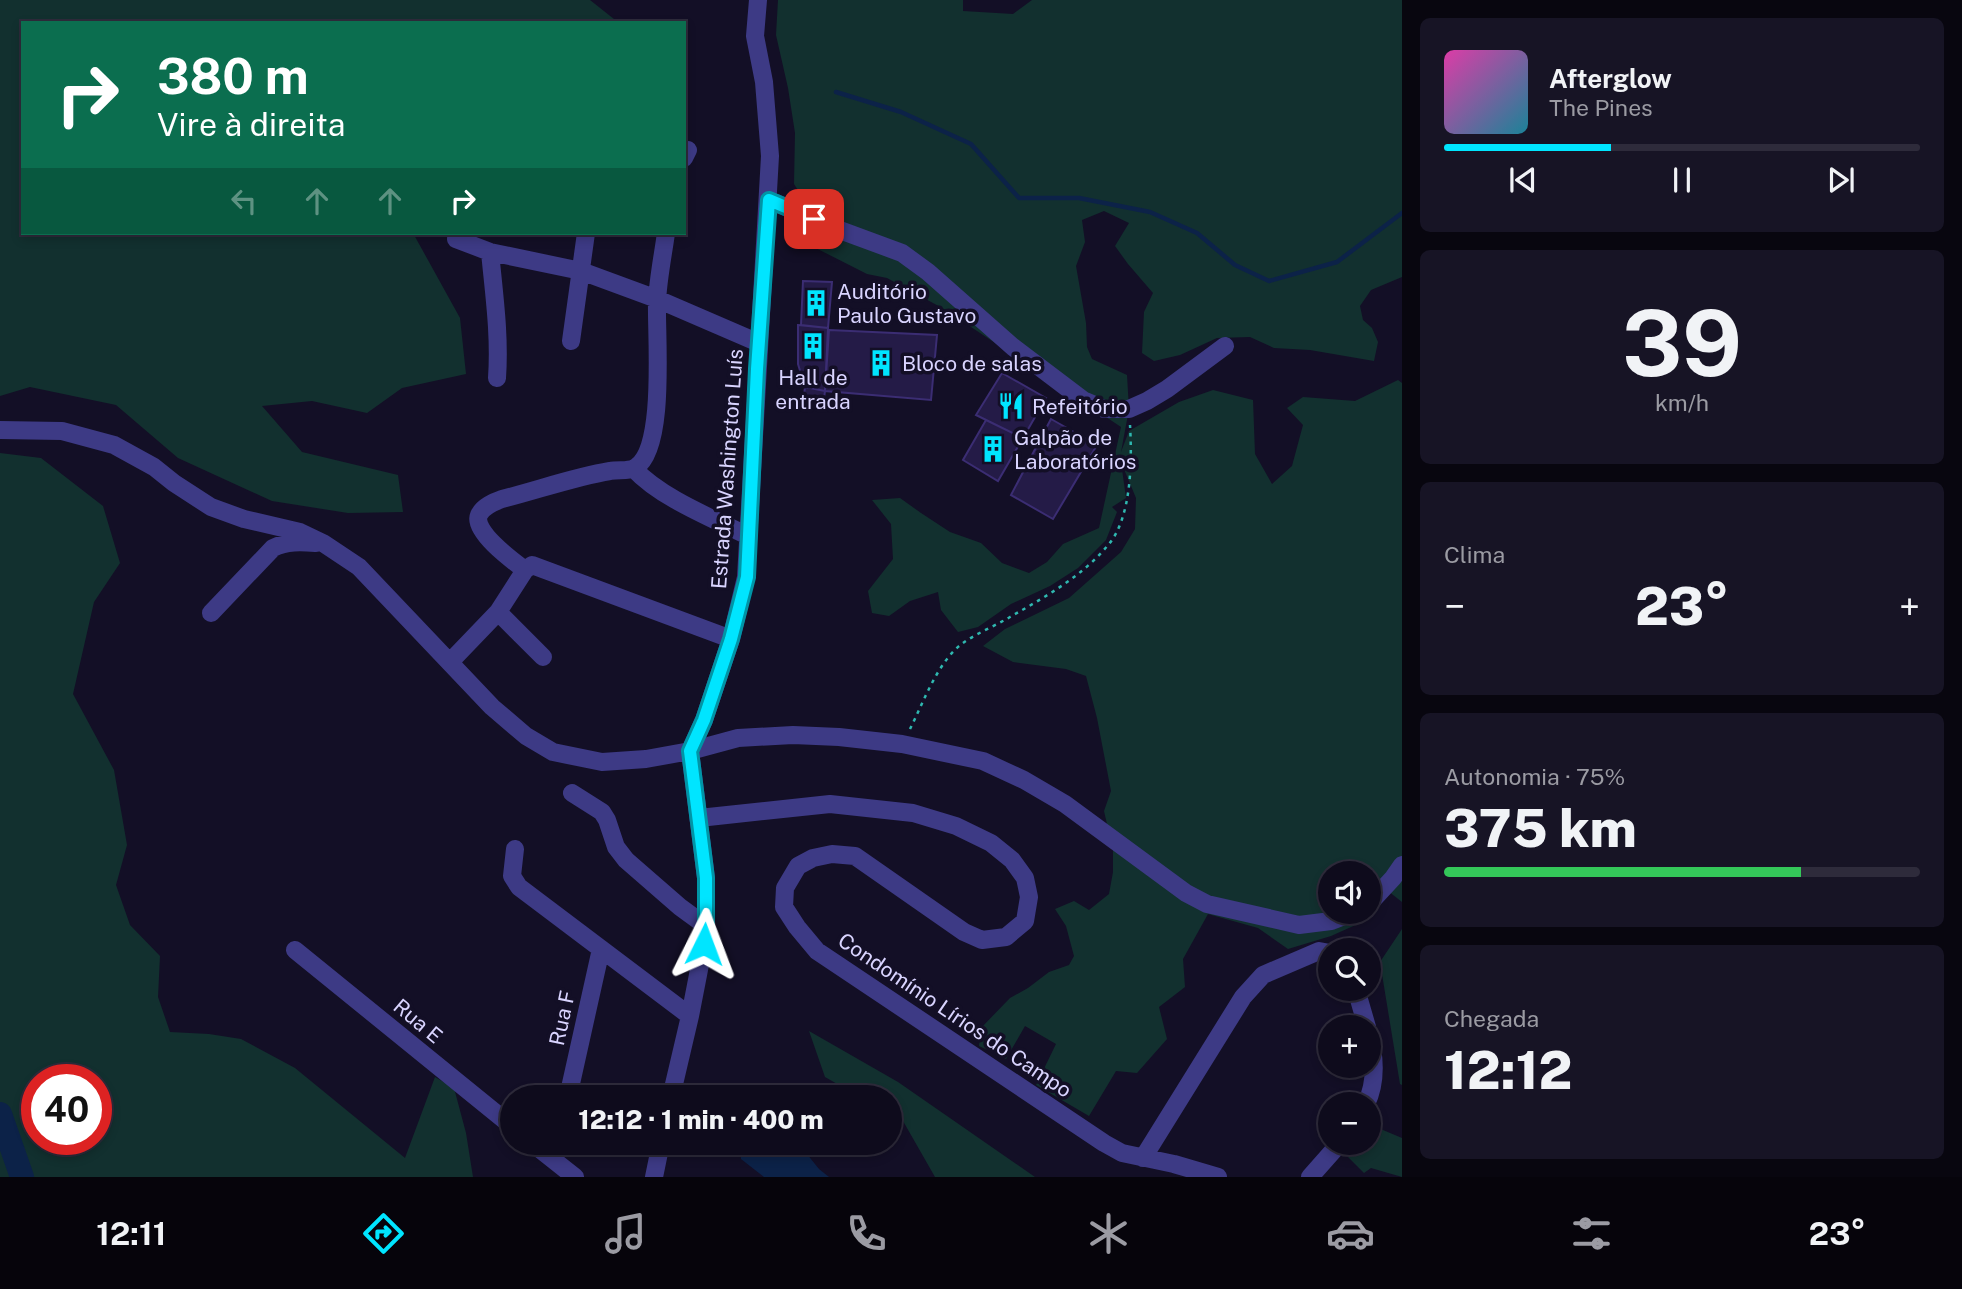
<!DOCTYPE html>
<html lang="pt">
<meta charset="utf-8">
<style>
:root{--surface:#0e0b1c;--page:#171425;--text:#f1f3f6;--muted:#9b9ba3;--line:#2e2b3b;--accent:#00e5ff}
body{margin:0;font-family:"Public Sans",sans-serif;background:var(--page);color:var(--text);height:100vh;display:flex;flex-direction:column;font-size:26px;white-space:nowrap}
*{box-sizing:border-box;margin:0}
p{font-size:23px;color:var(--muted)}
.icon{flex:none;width:38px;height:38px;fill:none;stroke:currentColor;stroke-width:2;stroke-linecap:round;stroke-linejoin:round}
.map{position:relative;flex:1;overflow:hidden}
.sheet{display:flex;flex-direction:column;gap:18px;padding:18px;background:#08060f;width:560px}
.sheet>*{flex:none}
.guide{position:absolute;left:21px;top:21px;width:665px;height:214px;border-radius:0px;box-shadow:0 4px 10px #0003,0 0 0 2px var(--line);background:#0b6e4f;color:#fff;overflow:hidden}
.controls{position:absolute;left:1318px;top:861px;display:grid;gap:14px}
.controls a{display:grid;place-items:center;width:63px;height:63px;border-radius:50%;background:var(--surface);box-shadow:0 4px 10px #0003,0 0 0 2px var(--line);font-size:35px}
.speed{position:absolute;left:21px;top:1064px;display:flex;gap:14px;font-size:35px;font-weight:700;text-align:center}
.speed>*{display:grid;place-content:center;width:91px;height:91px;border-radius:50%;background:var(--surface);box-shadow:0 4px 10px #0003,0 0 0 2px var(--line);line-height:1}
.speed .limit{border:10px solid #d22;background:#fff;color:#111}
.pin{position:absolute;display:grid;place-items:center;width:60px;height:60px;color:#fff;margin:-30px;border-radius:14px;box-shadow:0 4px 10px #0006}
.me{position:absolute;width:77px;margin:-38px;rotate:3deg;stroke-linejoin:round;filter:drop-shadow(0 0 5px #0008)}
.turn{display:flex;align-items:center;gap:24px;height:147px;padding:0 21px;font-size:32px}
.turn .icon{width:91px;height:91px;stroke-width:2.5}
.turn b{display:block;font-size:49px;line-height:60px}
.lanes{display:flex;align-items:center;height:66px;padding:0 21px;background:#0003;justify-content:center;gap:35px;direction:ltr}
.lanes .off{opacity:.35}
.big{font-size:52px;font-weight:800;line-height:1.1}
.sheet .tile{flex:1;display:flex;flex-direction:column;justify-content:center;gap:10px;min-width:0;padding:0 24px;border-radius:10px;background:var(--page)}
.sheet .dial{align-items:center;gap:0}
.dial b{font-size:91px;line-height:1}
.song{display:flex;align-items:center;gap:21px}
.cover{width:84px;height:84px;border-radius:10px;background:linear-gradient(135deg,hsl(320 70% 55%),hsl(190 70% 35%))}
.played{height:7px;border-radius:4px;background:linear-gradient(90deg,var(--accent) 35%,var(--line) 35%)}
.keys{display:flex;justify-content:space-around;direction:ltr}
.heat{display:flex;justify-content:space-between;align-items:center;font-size:38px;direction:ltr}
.charge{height:10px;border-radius:5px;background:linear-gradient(90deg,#34c759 75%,var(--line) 0)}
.trip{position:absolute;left:500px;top:1085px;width:402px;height:70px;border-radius:35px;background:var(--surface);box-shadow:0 4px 10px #0003,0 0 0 2px var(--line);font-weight:800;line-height:70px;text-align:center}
.tabs{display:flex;height:112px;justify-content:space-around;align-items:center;background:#06040b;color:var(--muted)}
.tabs .icon{width:49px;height:49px}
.tabs .on{color:var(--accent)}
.tabs b{font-size:32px;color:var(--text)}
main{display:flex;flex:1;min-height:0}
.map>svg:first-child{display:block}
</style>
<main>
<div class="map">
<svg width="1402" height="1177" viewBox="0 0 1402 1177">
<rect width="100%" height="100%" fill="#130f26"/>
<path fill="#12302f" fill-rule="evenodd" d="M 0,0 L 590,0 L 619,23 L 23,23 L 23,233 L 413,233 L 460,318 L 466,374 L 402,388 L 367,413 L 312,401 L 262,406 L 302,452 L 398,475 L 403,512 L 348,513 L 272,501 L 178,458 L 116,405 L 30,387 L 0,396 Z
M 778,0 L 963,0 L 963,11 L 1013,14 L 1032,0 L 1402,0 L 1402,277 L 1371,290 L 1360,306 L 1363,320 L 1372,328 L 1378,342 L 1374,361 L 1310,350 L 1274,348 L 1250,337 L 1217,338 L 1180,355 L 1154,361 L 1142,353 L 1144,312 L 1153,293 L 1128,264 L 1115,246 L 1129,223 L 1104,211 L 1082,220 L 1085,242 L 1076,266 L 1086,323 L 1087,347 L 1092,359 L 1127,375 L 1129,409 L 1121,452 L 1129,431 L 1179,402 L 1213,390 L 1253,400 L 1255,454 L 1272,484 L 1292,466 L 1303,425 L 1287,408 L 1303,397 L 1355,401 L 1398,380 L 1402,383 L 1402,902 L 1388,891 L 1360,923 L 1331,936 L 1288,949 L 1258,928 L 1208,914 L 1183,959 L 1185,987 L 1159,1007 L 1167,1039 L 1137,1073 L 1116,1071 L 1089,1116 L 1036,1085 L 1056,1044 L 1025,1026 L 1006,1059 L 979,1046 L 981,1028 L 1010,998 L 1028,988 L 1049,972 L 1069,965 L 1074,956 L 1066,926 L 1055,909 L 1074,901 L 1089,910 L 1109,894 L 1113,872 L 1113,850 L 1104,811 L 1111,791 L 1097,718 L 1086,676 L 1066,669 L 1013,662 L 983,646 L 1005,629 L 1069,598 L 1121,552 L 1135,529 L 1136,498 L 1121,462 L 1126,498 L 1112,507 L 1117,512 L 1106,540 L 1078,568 L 1050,586 L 1011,604 L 978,627 L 958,632 L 941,610 L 938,592 L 910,601 L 889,616 L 872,613 L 868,591 L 893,559 L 891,524 L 872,500 L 900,498 L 921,513 L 950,532 L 981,543 L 1002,563 L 1029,573 L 1047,562 L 1063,544 L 1099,528 L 1121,427 L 944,309 L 887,278 L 867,274 L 794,237 L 803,198 L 794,184 L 795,133 L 788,88 L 776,35 ZM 1330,873 L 1368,873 L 1368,912 L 1330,912 Z
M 0,453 L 41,458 L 103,506 L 120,563 L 94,602 L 73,694 L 114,770 L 127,845 L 116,885 L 130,925 L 160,956 L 158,997 L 170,1032 L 209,1034 L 241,1039 L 295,1068 L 405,1158 L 435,1077 L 454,1088 L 466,1133 L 473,1177 L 0,1177 ZM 37,1080 L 96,1080 L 96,1139 L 37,1139 Z
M 1402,929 L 1402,1085 L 1400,1084 L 1380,962 Z
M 809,1031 L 898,1082 L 1035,1177 L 935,1177 L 903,1121 L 891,1115 L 891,1097 L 860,1097 L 825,1077 Z
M 1371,1125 L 1402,1138 L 1402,1177 L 1371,1168 L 1364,1173 L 1348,1157 L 1358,1143 L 1368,1143 L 1369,1129 Z"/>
<path fill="#0c2248" d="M 740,1143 L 798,1143 L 819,1169 L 829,1177 L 764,1177 L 741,1159 Z"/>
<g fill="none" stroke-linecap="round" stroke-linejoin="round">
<path stroke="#0c2248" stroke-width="4.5" d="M 836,92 L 901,112 L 971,144 L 1019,198 L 1079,198 L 1150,212 L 1197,233 L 1235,265 L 1269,281 L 1337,262 L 1402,213"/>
<path stroke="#0c2248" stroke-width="24" d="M 0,1114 L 22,1177"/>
</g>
<path fill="#241b47" stroke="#3b2d73" stroke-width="2" d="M 803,281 L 832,282 L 828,328 L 801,325 Z
M 798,325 L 828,328 L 825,391 L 805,387 L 798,364 Z
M 829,330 L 937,335 L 931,400 L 825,391 Z
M 1002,373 L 1046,398 L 1023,438 L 976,415 Z
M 805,387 L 825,391 L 823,406 L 803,404 Z
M 1051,419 L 1097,445 L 1053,519 L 1011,495 Z
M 986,420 L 1023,438 L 998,481 L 963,460 Z"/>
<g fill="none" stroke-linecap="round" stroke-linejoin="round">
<path stroke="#2fb8b0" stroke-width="2.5" stroke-dasharray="3.5 5" stroke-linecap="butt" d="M 910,729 C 924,701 938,661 963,643 C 977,633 995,626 1010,617 C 1045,597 1083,576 1109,544 C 1132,516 1132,459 1130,425"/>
<path stroke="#3d3a85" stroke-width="18" d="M 684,158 L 688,150
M 769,200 L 837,229 L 902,253 L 928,272 L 1013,347 L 1083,400 L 1104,409 L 1129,409 L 1147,401 L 1167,389 L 1225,346
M 456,239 L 490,252 L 581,271 L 657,299 L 759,343
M 490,252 C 494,294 500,335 497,378
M 571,341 L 586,233
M 0,430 L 62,431 L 114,445 L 154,467 L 174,483 L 211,507 L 244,519 L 300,532 L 323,543 L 359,567 L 492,707 L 526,736 L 553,752 L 602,762 L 646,759 L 690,751 L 738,738 L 793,735 L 839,737 L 902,744 L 983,761 L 1024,780 L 1065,804 L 1186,893 L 1207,904 L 1299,925 L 1331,921 L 1354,912
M 634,469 C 661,498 712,518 748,536
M 525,570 C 513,561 472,531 479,515 C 483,506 494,502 502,499 C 538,490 574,477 610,471 C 619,469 629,472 636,467 C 666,448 656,336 657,302 C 658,279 663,255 666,233
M 498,612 L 525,570 L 532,565 L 731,639
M 211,613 L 273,548 C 287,541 301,542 316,543
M 450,662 L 498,612 L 543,657
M 572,793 L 602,812 L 607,820 L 616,847 L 626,860 L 680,907 L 706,926
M 699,818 L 830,804 L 913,813 L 956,826 L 991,843 L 1012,860 L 1025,878 L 1029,897 L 1025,921 L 1006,937 L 982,940 L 964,932 L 855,856 L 832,854 L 813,858 L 798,866 L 785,888 L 784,907 L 797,927 L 817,951 L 1104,1143 L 1122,1153 L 1174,1164 L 1218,1177
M 515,849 L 512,876 L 519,887 L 690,1016
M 1368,905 L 1393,878 L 1402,865
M 295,950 L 513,1127
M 1356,989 L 1367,1027
M 568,1097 L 601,949
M 671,1097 L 690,1016 L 704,944 L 706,926 L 706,878 L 690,751 L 704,720 L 731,639 L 746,577 L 770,156 L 764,82 L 755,36 L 758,0
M 1366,1104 C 1377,1082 1375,1054 1368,1031
M 532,1143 L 575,1177
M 1143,1158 L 1243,997 L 1263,975 L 1319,951 L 1330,953
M 654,1177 L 661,1143
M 1310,1177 L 1340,1143"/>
</g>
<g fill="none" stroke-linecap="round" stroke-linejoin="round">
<defs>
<path id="route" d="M 704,944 L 706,926 L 706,878 L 690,751 L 704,720 L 731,639 L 747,577 L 757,369 L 769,200 L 814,219"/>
</defs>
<use href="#route" stroke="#0095a6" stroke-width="18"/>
<use href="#route" stroke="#00e5ff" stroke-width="12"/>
</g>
<defs>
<symbol id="building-bare" viewBox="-9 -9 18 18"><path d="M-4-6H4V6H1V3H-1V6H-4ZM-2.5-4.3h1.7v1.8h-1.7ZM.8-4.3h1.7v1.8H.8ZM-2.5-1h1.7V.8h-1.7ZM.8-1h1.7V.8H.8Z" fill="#00e5ff" stroke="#130f26" stroke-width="2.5" paint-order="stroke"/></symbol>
<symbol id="restaurant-bare" viewBox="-9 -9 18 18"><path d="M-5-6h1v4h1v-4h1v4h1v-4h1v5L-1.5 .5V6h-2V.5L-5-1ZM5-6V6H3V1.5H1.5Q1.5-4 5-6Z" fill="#00e5ff" stroke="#130f26" stroke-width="2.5" paint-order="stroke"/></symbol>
</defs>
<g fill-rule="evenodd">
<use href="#building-bare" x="797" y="284" width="38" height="38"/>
<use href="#building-bare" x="794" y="327" width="38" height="38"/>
<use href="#building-bare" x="862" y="344" width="38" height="38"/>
<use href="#restaurant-bare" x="992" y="387" width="38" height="38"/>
<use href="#building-bare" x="974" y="430" width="38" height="38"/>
</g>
<g text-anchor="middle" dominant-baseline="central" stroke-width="7" stroke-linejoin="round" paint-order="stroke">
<g font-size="21" fill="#d9d4ff" stroke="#130f26" text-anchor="start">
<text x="837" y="291">Auditório<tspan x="837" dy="24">Paulo Gustavo</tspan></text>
<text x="902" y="363">Bloco de salas</text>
<text x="813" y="377" text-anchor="middle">Hall de<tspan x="813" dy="24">entrada</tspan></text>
<text x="1032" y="406">Refeitório</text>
<text x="1014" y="437">Galpão de<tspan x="1014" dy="24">Laboratórios</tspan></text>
</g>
<g font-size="21" fill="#d9d4ff" stroke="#130f26">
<text transform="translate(727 469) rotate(-86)">Estrada Washington Luís</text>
<text transform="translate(955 1015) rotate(34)">Condomínio Lírios do Campo</text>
<text transform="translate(562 1018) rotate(-78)">Rua F</text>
<text transform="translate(418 1021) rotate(40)">Rua E</text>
</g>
</g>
</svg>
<div class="controls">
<a><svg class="icon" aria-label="sound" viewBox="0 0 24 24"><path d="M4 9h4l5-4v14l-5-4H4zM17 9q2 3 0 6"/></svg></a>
<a><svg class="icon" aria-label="search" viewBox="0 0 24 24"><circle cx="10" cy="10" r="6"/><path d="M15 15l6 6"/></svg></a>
<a>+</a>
<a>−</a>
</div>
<div class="speed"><div class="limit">40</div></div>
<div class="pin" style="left:814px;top:219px;background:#d93025"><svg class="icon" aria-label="arrive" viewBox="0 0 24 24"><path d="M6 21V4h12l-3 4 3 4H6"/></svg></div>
<svg class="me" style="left:704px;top:944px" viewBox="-20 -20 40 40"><path d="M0-17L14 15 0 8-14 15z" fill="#00e5ff" stroke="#fff" stroke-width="4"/></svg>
<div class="trip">12:12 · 1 min · 400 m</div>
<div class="guide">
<div class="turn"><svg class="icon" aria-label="right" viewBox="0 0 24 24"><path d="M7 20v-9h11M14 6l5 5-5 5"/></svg><div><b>380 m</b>Vire à direita</div></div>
<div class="lanes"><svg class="icon off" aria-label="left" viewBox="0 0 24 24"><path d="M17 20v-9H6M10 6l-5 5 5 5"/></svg><svg class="icon off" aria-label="ahead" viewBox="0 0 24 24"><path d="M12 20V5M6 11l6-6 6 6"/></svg><svg class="icon off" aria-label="ahead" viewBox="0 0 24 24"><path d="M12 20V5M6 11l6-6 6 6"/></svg><svg class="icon" aria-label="right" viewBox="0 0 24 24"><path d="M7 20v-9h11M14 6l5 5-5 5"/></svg></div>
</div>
</div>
<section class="sheet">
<div class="tile">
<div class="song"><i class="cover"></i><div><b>Afterglow</b><p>The Pines</p></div></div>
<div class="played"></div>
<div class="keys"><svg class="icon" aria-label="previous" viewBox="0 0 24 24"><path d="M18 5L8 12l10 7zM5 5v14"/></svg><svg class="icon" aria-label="pause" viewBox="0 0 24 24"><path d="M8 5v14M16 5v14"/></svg><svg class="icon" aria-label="next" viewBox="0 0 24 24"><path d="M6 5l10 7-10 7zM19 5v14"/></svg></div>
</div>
<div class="tile dial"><b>39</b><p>km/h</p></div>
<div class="tile"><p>Clima</p>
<div class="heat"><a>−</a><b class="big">23°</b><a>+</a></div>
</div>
<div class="tile"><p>Autonomia · 75%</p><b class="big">375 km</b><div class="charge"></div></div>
<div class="tile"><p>Chegada</p><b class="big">12:12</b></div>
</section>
</main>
<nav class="tabs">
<b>12:11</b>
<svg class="icon on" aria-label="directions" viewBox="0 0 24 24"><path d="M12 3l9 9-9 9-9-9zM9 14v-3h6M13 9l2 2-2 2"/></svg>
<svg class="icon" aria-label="music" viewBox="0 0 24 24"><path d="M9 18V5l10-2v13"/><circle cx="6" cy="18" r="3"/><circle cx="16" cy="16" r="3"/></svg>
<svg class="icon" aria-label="phone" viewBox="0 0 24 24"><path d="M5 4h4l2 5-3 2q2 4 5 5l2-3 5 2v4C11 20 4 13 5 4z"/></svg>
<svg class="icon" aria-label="climate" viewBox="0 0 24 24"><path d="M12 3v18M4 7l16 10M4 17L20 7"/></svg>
<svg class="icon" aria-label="car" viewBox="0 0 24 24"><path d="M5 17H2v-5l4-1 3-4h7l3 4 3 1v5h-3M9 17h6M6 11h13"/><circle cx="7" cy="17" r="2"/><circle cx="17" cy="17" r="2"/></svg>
<svg class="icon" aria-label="filters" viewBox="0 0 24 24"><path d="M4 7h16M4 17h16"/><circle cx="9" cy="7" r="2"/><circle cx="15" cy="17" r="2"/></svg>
<b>23°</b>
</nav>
